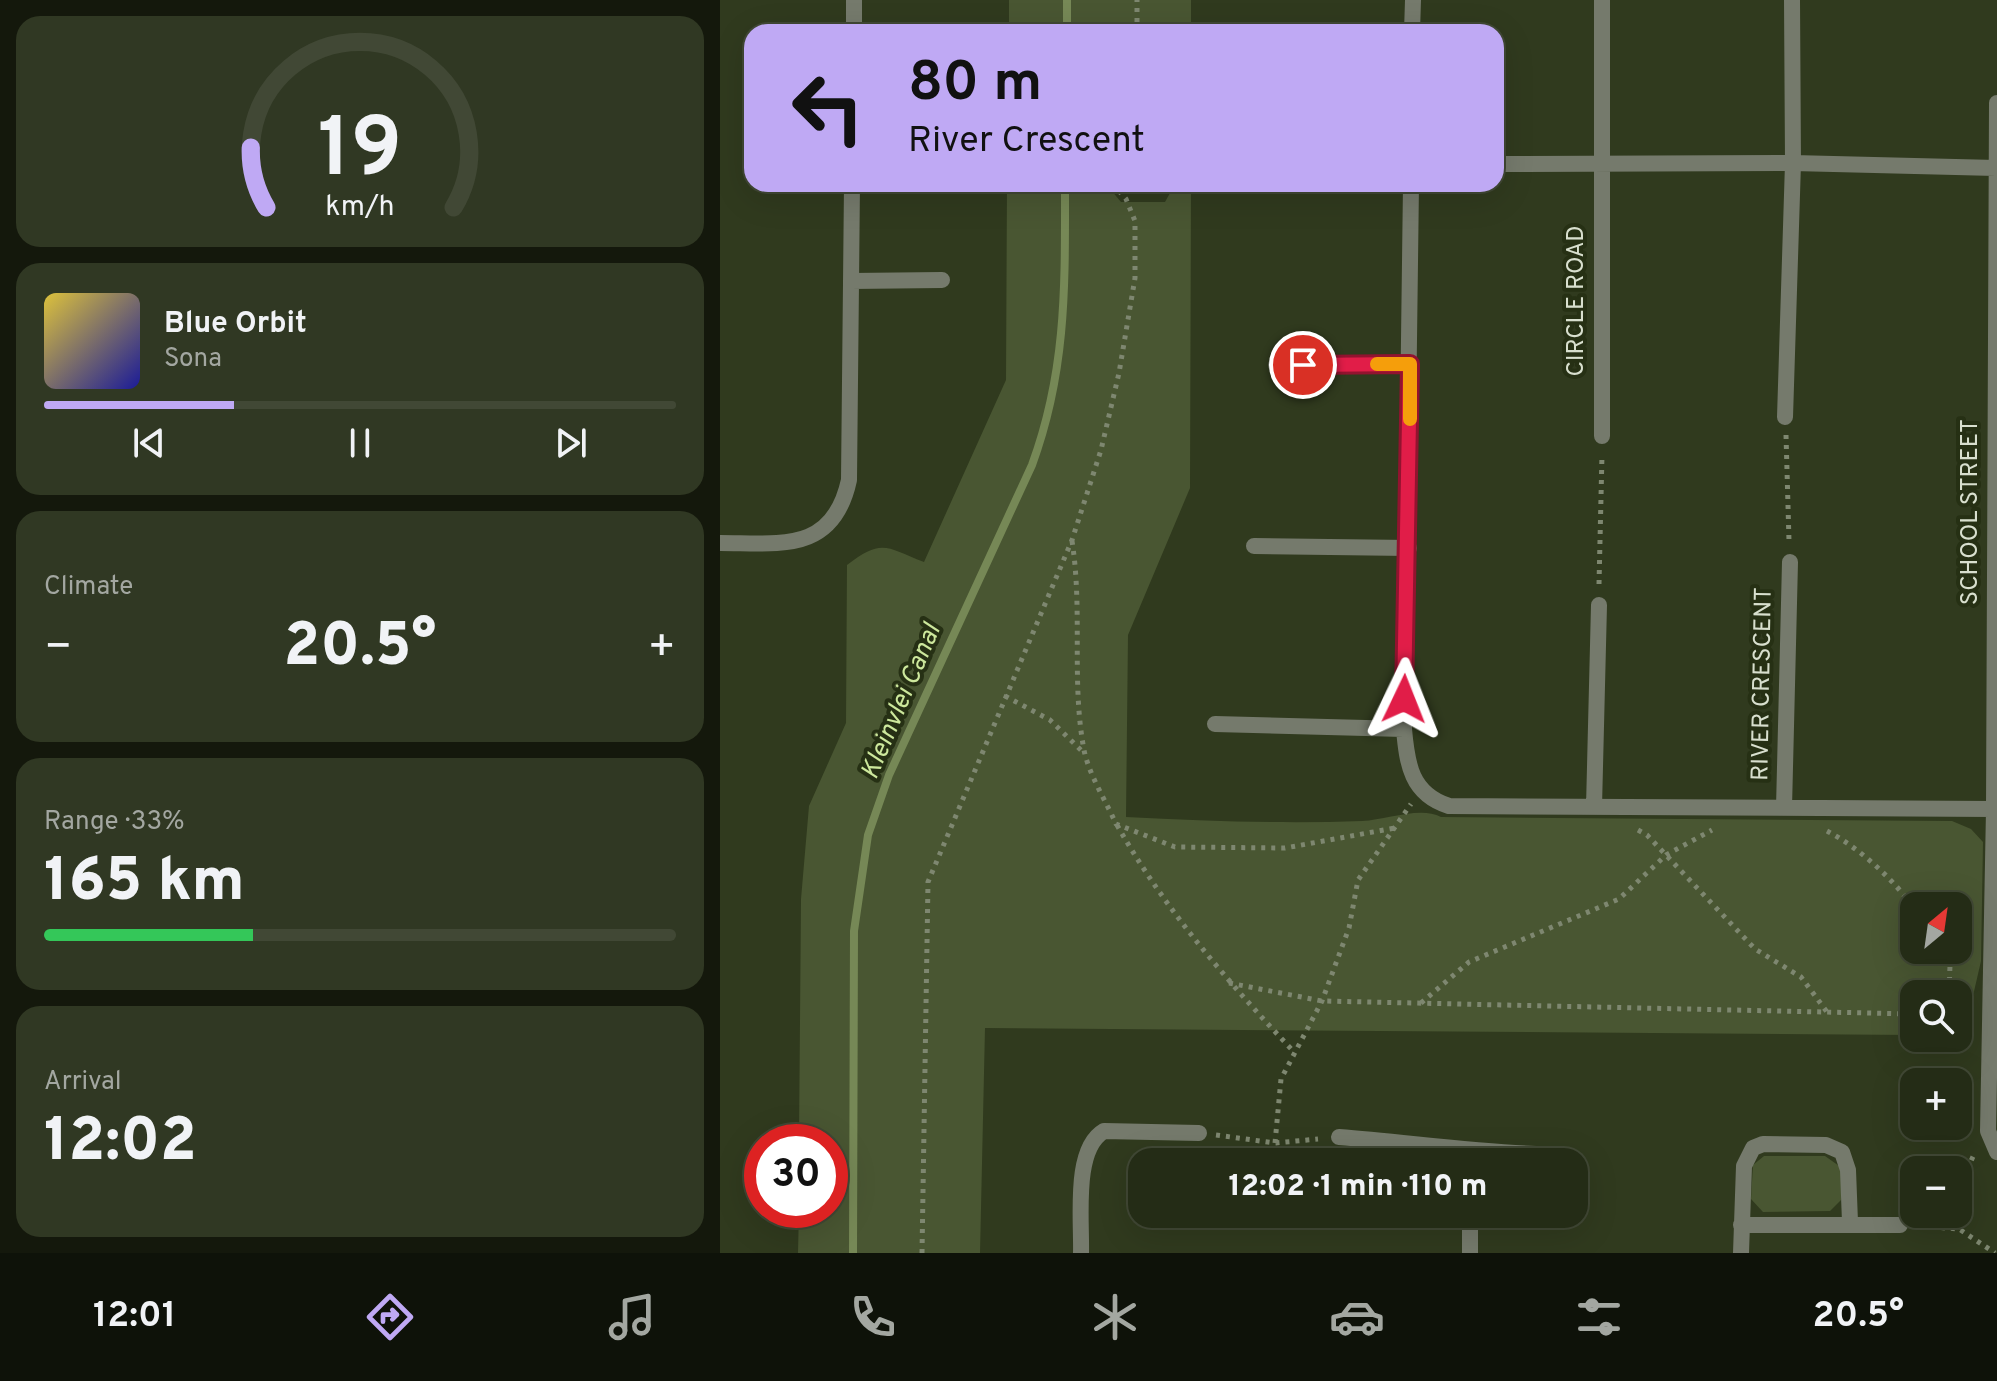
<!DOCTYPE html>
<meta charset="utf-8">
<style>
:root{--surface:#242c16;--page:#303823;--text:#f1f3f6;--muted:#a3a7a1;--line:#414835;--accent:#bfa9f4}
body{margin:0;font-family:Overpass,sans-serif;background:var(--page);color:var(--text);height:100vh;display:flex;flex-direction:column;font-size:30px;white-space:nowrap}
*{box-sizing:border-box;margin:0}
p{font-size:26px;color:var(--muted)}
.icon{flex:none;width:44px;height:44px;fill:none;stroke:currentColor;stroke-width:2;stroke-linecap:round;stroke-linejoin:round}
.map{position:relative;flex:1;overflow:hidden}
.drawer{display:flex;flex-direction:column;gap:16px;padding:16px;background:#14180c;width:720px}
.drawer>*{flex:none}
.banner{position:absolute;left:24px;top:24px;width:760px;height:168px;border-radius:24px;box-shadow:0 8px 32px #0002,0 0 0 2px var(--line);background:#bfa9f4;color:#111;overflow:hidden}
.needle{width:52px;rotate:29deg}
.buttons{position:absolute;left:1180px;top:892px;display:grid;gap:16px}
.buttons a{display:grid;place-items:center;width:72px;height:72px;border-radius:16px;background:var(--surface);box-shadow:0 8px 32px #0002,0 0 0 2px var(--line);font-size:40px}
.speed{position:absolute;left:24px;top:1124px;display:flex;gap:16px;font-size:40px;font-weight:700;text-align:center}
.speed>*{display:grid;place-content:center;width:104px;height:104px;border-radius:50%;background:var(--surface);box-shadow:0 8px 32px #0002,0 0 0 2px var(--line);line-height:1}
.speed .limit{border:12px solid #d22;background:#fff;color:#111}
.pin{position:absolute;display:grid;place-items:center;width:68px;height:68px;color:#fff;margin:-34px;border:4px solid #fff;border-radius:50%;box-shadow:0 2px 8px #0007}
.me{position:absolute;width:88px;margin:-44px;rotate:2deg;stroke-linejoin:round;filter:drop-shadow(0 0 6px #0008)}
.turn{display:flex;align-items:center;gap:28px;height:168px;padding:0 32px;font-size:36px}
.turn .icon{width:104px;height:104px;stroke-width:2.5}
.turn b{display:block;font-size:56px;line-height:68px}
.big{font-size:60px;font-weight:800;line-height:1.1}
.drawer .card{flex:1;display:flex;flex-direction:column;justify-content:center;gap:12px;min-width:0;padding:0 28px;border-radius:24px;background:var(--page)}
.drawer .dial{align-items:center;gap:0}
.dial svg{height:208px;overflow:visible;fill:none;stroke:var(--line);stroke-width:7;stroke-linecap:round;text-anchor:middle}
.dial text{fill:var(--text);stroke:none}
.song{display:flex;align-items:center;gap:24px}
.cover{width:96px;height:96px;border-radius:12px;background:linear-gradient(135deg,hsl(50 70% 55%),hsl(240 70% 35%))}
.played{height:8px;border-radius:4px;background:linear-gradient(90deg,var(--accent) 30%,var(--line) 30%)}
.keys{display:flex;justify-content:space-around;direction:ltr}
.heat{display:flex;justify-content:space-between;align-items:center;font-size:44px;direction:ltr}
.charge{height:12px;border-radius:6px;background:linear-gradient(90deg,#34c759 33%,var(--line) 0)}
.trip{position:absolute;left:408px;top:1148px;width:460px;height:80px;border-radius:24px;background:var(--surface);box-shadow:0 8px 32px #0002,0 0 0 2px var(--line);font-weight:800;line-height:80px;text-align:center}
.dock{display:flex;height:128px;justify-content:space-around;align-items:center;background:#0e1209;color:var(--muted)}
.dock .icon{width:56px;height:56px}
.dock .current{color:var(--accent)}
.dock b{font-size:36px;color:var(--text)}
main{display:flex;flex:1;min-height:0}
.map>svg:first-child{display:block}
</style>
<main>
<section class="drawer">
<div class="card dial"><svg viewBox="0 0 100 80">
<path d="M14 69A42 42 0 1 1 86 69"/>
<path d="M14 69A42 42 0 0 1 8 46" stroke="#bfa9f4"/>
<text x="50" y="56" font-size="32" font-weight="700">19</text>
<text x="50" y="72" font-size="11">km/h</text>
</svg></div>
<div class="card">
<div class="song"><i class="cover"></i><div><b>Blue Orbit</b><p>Sona</p></div></div>
<div class="played"></div>
<div class="keys"><svg class="icon" aria-label="previous" viewBox="0 0 24 24"><path d="M18 5L8 12l10 7zM5 5v14"/></svg><svg class="icon" aria-label="pause" viewBox="0 0 24 24"><path d="M8 5v14M16 5v14"/></svg><svg class="icon" aria-label="next" viewBox="0 0 24 24"><path d="M6 5l10 7-10 7zM19 5v14"/></svg></div>
</div>
<div class="card"><p>Climate</p>
<div class="heat"><a>−</a><b class="big">20.5°</b><a>+</a></div>
</div>
<div class="card"><p>Range · 33%</p><b class="big">165 km</b><div class="charge"></div></div>
<div class="card"><p>Arrival</p><b class="big">12:02</b></div>
</section>
<div class="map">
<svg width="1277" height="1253" viewBox="0 0 1277 1253">
<rect width="100%" height="100%" fill="#303a1e"/>
<path fill="#495632" fill-rule="evenodd" d="M 289,0 L 471,0 L 471,32 L 289,32 Z
M 287,184 L 386,184 L 401,202 L 445,202 L 455,184 L 471,184 L 470,488 L 408,635 L 406,817 C 484,821 564,824 642,821 C 667,820 700,806 721,817 L 1232,821 L 1251,829 L 1263,842 L 1261,961 L 1244,1035 L 1238,1035 L 1238,994 L 1194,994 L 1194,1035 L 265,1028 L 260,1253 L 78,1253 L 79,1210 L 110,1210 L 110,1142 L 79,1142 L 81,899 L 89,806 L 126,723 L 127,565 C 162,538 166,547 204,562 L 286,380 ZM 1194,906 L 1238,906 L 1238,950 L 1194,950 Z
M 1044,1156 L 1105,1156 L 1122,1168 L 1121,1200 L 1110,1211 L 1043,1212 L 1031,1199 L 1033,1165 Z"/>
<g fill="none" stroke-linecap="round" stroke-linejoin="round">
<path stroke="#768856" stroke-width="8" d="M 347,32 L 347,0
M 133,1253 L 134,931 L 148,835 L 169,775 L 312,465 C 347,370 345,284 345,184"/>
<path stroke="#7e8770" stroke-width="5" stroke-dasharray="4 6" stroke-linecap="butt" d="M 417,32 L 417,0
M 1066,435 L 1069,541
M 352,541 C 363,611 351,681 364,750 C 369,775 386,801 396,824 L 455,847 L 565,848 L 675,828
M 879,584 L 882,454
M 285,696 L 330,720 L 365,754
M 397,825 C 445,910 508,982 575,1053
M 918,830 L 927,835 L 1035,949 L 1081,977 L 1107,1012
M 1107,831 C 1138,847 1175,880 1194,909
M 1220,950 L 1230,965 L 1229,994
M 509,983 L 602,1001 L 1194,1014
M 701,1003 L 749,962 L 899,899 L 946,855 L 992,830
M 496,1135 L 555,1143 L 598,1139
M 555,1143 L 561,1079 L 602,1001 L 629,928 L 638,880 L 691,804
M 1201,1226 L 1239,1229 L 1275,1253
M 1239,1229 C 1247,1205 1242,1174 1255,1153
M 202,1253 L 208,882 L 352,540 L 381,450 L 399,373 L 415,278 L 415,221 L 406,199 L 393,184"/>
<path stroke="#757a6c" stroke-width="16" d="M 134,32 L 134,0
M 692,32 L 693,0
M 1277,103 L 1274,809 L 1268,1131 L 1277,1152
M 776,164 L 1073,163 L 1276,168
M 691,184 L 684,729 C 687,764 691,794 729,806 L 1274,809
M 131,281 L 222,280
M 556,365 L 690,364
M 1065,417 L 1073,163 L 1072,0
M 882,436 L 882,0
M 0,543 C 59,543 113,554 129,480 L 132,184
M 534,546 L 689,548
M 495,724 L 684,729
M 874,807 L 879,605
M 1064,808 L 1070,562
M 619,1137 C 685,1142 750,1152 816,1154
M 750,1214 L 750,1253
M 1021,1225 L 1180,1225
M 361,1253 C 362,1219 353,1149 384,1131 L 479,1133
M 1021,1253 L 1024,1166 L 1033,1148 L 1043,1144 L 1106,1145 L 1122,1152 L 1128,1170 L 1130,1222"/>
</g>
<g fill="none" stroke-linecap="round" stroke-linejoin="round">
<defs>
<path id="route" d="M 583,365 L 690,364 L 684,699"/>
</defs>
<use href="#route" stroke="#92132f" stroke-width="20"/>
<use href="#route" stroke="#e11d48" stroke-width="14"/>
<path stroke="#f59e0b" stroke-width="14" d="M 657,364 L 690,364 L 690,419"/>
</g>
<g text-anchor="middle" dominant-baseline="central" stroke-width="8" stroke-linejoin="round" paint-order="stroke">
<g font-size="24" fill="#d8dfce" stroke="#263014">
<text transform="translate(857 301) rotate(-90)">CIRCLE ROAD</text>
<text transform="translate(1251 512) rotate(-90)">SCHOOL STREET</text>
<text transform="translate(1043 684) rotate(-89)">RIVER CRESCENT</text>
</g>
<g font-size="26" font-style="italic" fill="#cde89c" stroke="#263014">
<text transform="translate(182 702) rotate(-67)">Kleinvlei Canal</text>
</g>
</g>
</svg>
<div class="buttons">
<a><svg class="needle" viewBox="-14 -14 28 28"><path d="M0-13l5 13h-10z" fill="#e53935"/><path d="M0 13l5-13h-10z" fill="#a3a7a1"/></svg></a>
<a><svg class="icon" aria-label="search" viewBox="0 0 24 24"><circle cx="10" cy="10" r="6"/><path d="M15 15l6 6"/></svg></a>
<a>+</a>
<a>−</a>
</div>
<div class="speed"><div class="limit">30</div></div>
<div class="pin" style="left:583px;top:365px;background:#d93025"><svg class="icon" aria-label="arrive" viewBox="0 0 24 24"><path d="M6 21V4h12l-3 4 3 4H6"/></svg></div>
<svg class="me" style="left:684px;top:699px" viewBox="-20 -20 40 40"><path d="M0-17L14 15 0 8-14 15z" fill="#e11d48" stroke="#fff" stroke-width="4"/></svg>
<div class="trip">12:02 · 1 min · 110 m</div>
<div class="banner">
<div class="turn"><svg class="icon" aria-label="left" viewBox="0 0 24 24"><path d="M17 20v-9H6M10 6l-5 5 5 5"/></svg><div><b>80 m</b>River Crescent</div></div>
</div>
</div>
</main>
<nav class="dock">
<b>12:01</b>
<svg class="icon current" aria-label="directions" viewBox="0 0 24 24"><path d="M12 3l9 9-9 9-9-9zM9 14v-3h6M13 9l2 2-2 2"/></svg>
<svg class="icon" aria-label="music" viewBox="0 0 24 24"><path d="M9 18V5l10-2v13"/><circle cx="6" cy="18" r="3"/><circle cx="16" cy="16" r="3"/></svg>
<svg class="icon" aria-label="phone" viewBox="0 0 24 24"><path d="M5 4h4l2 5-3 2q2 4 5 5l2-3 5 2v4C11 20 4 13 5 4z"/></svg>
<svg class="icon" aria-label="climate" viewBox="0 0 24 24"><path d="M12 3v18M4 7l16 10M4 17L20 7"/></svg>
<svg class="icon" aria-label="car" viewBox="0 0 24 24"><path d="M5 17H2v-5l4-1 3-4h7l3 4 3 1v5h-3M9 17h6M6 11h13"/><circle cx="7" cy="17" r="2"/><circle cx="17" cy="17" r="2"/></svg>
<svg class="icon" aria-label="filters" viewBox="0 0 24 24"><path d="M4 7h16M4 17h16"/><circle cx="9" cy="7" r="2"/><circle cx="15" cy="17" r="2"/></svg>
<b>20.5°</b>
</nav>
